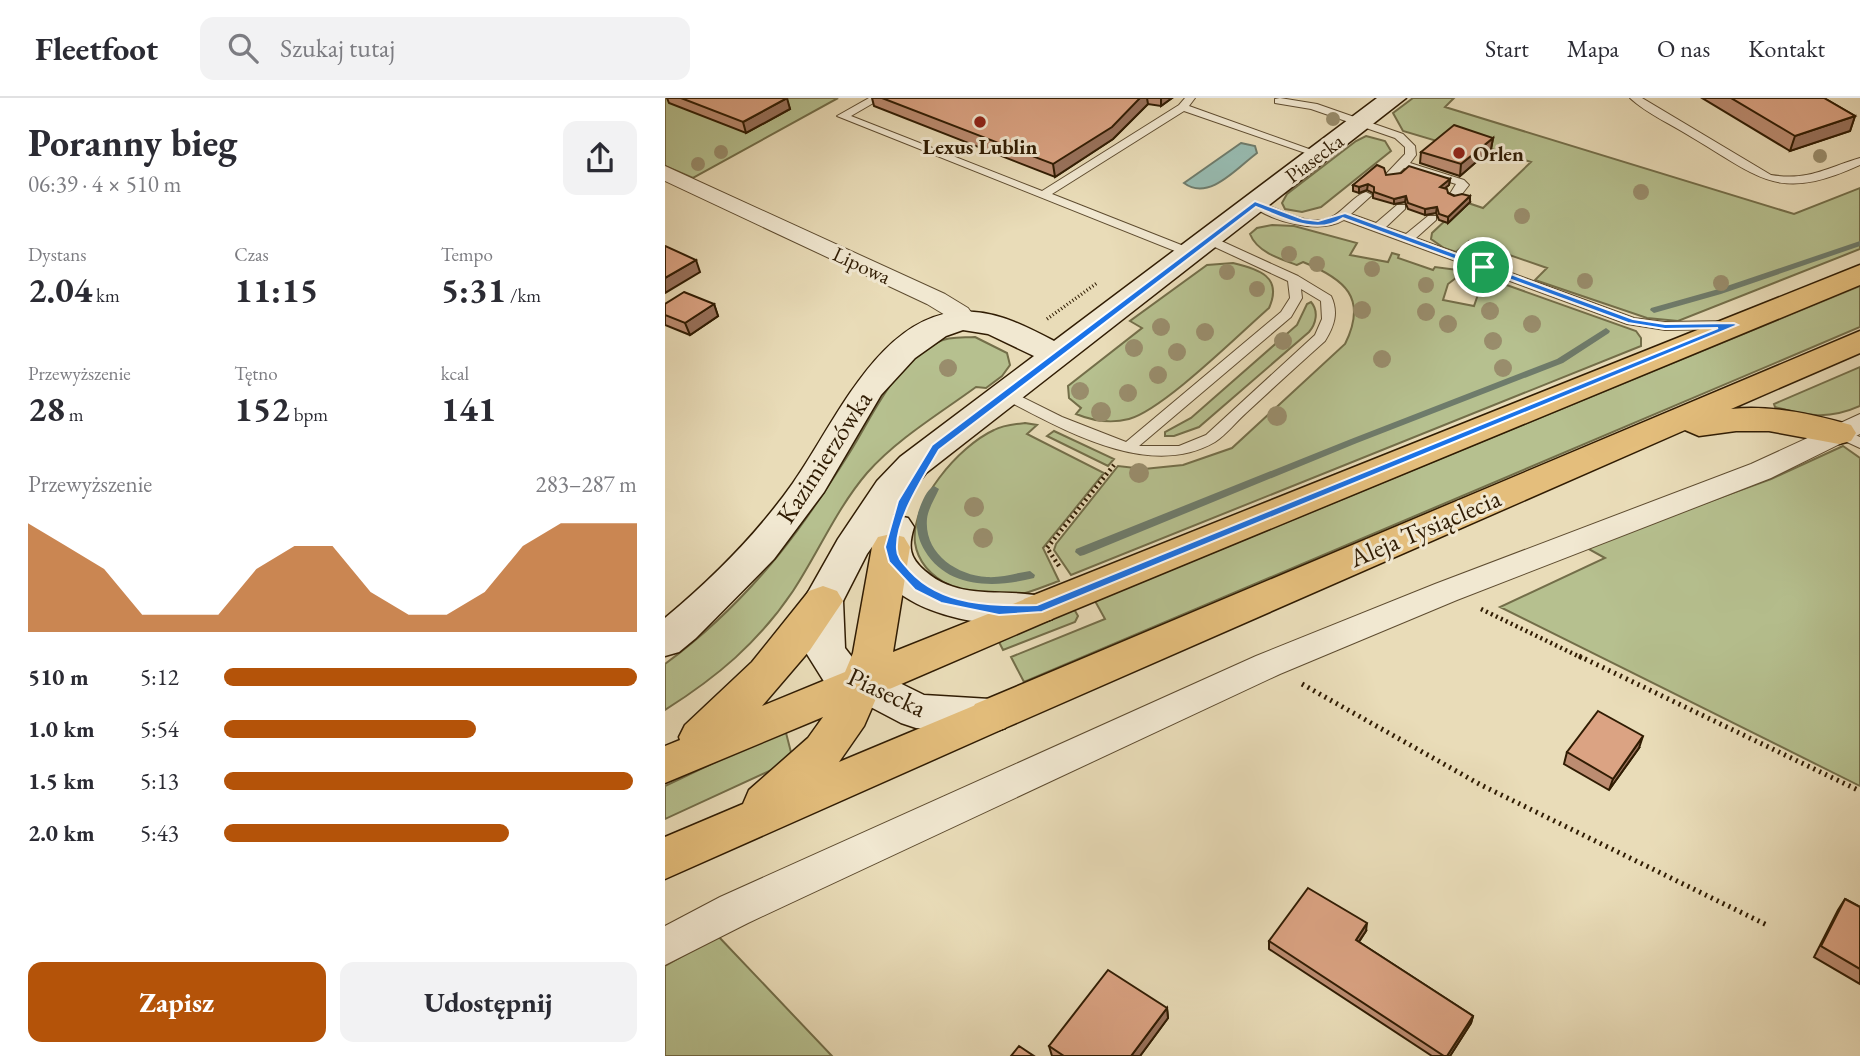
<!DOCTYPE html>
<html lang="pl">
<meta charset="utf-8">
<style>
body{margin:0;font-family:"EB Garamond",serif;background:#f2f2f3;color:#2b2b33;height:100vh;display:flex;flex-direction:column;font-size:26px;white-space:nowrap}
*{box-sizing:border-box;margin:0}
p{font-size:23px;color:#7c7c81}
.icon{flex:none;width:38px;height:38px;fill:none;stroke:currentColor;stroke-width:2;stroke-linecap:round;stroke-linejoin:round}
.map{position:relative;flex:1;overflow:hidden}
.panel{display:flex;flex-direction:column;background:#fff;width:665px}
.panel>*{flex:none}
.pin{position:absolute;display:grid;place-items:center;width:60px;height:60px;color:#fff;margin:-30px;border:4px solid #fff;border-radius:50%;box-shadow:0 2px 7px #0007}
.round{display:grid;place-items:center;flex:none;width:74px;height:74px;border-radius:14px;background:#f2f2f3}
.headline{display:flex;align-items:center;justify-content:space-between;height:119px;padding:0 28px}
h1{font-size:38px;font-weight:700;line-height:52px}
.figures{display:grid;grid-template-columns:repeat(3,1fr);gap:10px;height:119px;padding:7px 28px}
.figures div{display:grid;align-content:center}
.figures b{font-size:35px;font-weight:700}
.figures small{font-size:19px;font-weight:400}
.figures p{font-size:19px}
.chart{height:196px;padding:14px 28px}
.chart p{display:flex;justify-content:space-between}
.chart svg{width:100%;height:126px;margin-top:7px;fill:#b45309;opacity:.7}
.cta{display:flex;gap:14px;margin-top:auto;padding:14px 28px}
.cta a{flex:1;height:80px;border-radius:14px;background:#b45309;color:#fff;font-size:28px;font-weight:700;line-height:80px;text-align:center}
.cta a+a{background:#f2f2f3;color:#2b2b33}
ul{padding:0 28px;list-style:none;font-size:23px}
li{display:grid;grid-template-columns:112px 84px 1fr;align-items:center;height:52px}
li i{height:18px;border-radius:9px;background:#b45309}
header{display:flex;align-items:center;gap:42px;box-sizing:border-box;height:98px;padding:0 35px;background:#fff;border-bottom:2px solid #e1e1e2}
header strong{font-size:33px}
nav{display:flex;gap:38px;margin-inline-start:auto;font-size:24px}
.search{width:490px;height:63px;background:#f2f2f3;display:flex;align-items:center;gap:18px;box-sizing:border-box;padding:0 24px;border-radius:14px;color:#7c7c81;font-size:26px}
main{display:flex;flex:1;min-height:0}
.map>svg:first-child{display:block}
.green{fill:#b6c08f;stroke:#736e49;stroke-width:2}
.water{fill:#97bbb1;stroke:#6e7b6b;stroke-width:2}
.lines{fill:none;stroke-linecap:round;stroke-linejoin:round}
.stream{fill:#6e7b6b;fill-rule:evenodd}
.lane-casing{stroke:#5e4c30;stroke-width:2}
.street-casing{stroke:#5e4c30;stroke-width:2}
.secondary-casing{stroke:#301c03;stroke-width:3}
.primary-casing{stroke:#301c03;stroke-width:3}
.highway-casing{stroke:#301c03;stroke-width:3}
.path-far2{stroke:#301c03;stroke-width:3.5;stroke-dasharray:1 2.5;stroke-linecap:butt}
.path-far1{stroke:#301c03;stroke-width:4.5;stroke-dasharray:2 3.5;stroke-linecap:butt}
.path{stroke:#301c03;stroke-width:5;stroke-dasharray:2 4.5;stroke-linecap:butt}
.lane{fill:#f1e8d1;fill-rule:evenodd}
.street{fill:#f1e8d1;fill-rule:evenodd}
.secondary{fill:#f1e8d1;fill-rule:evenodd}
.primary{fill:#e4be7c;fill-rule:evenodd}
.highway{fill:#e4be7c;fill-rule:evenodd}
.tree{fill:#998d6c}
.wall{fill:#bc8c71;stroke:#301c03;stroke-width:2}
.shaded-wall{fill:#99725c;stroke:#301c03;stroke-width:2}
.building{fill:#dba383;stroke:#301c03;stroke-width:2}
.route{fill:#1a73e8;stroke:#fff;stroke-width:2;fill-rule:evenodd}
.poi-dot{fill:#8f2418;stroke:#f1e8d1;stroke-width:2.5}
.labels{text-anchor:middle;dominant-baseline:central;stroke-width:6;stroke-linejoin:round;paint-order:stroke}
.far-poi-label{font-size:21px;font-weight:bold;fill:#301c03;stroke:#f1e8d1}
.far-street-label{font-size:21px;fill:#301c03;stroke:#f1e8d1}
.street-label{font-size:26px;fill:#301c03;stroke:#f1e8d1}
</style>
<header>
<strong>Fleetfoot</strong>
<div class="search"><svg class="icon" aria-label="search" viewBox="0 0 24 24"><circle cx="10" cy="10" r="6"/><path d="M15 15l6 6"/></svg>Szukaj tutaj</div>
<nav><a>Start</a><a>Mapa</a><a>O nas</a><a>Kontakt</a></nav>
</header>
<main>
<section class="panel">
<div class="headline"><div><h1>Poranny bieg</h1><p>06:39 · 4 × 510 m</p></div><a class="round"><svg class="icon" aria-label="share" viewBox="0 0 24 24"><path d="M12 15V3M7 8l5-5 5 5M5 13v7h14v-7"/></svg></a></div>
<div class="figures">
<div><p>Dystans</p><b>2.04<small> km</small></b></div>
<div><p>Czas</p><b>11:15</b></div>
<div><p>Tempo</p><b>5:31<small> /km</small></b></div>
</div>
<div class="figures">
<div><p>Przewyższenie</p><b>28<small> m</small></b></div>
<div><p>Tętno</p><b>152<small> bpm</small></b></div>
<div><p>kcal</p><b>141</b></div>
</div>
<div class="chart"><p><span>Przewyższenie</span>283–287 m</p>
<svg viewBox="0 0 160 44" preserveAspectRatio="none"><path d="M0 44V6L10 14L20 22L30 38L40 38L50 38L60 22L70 14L80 14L90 30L100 38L110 38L120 30L130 14L140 6L150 6L160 6V44z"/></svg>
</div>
<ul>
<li><b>510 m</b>5:12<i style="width:100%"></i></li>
<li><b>1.0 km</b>5:54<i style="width:61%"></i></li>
<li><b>1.5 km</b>5:13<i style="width:99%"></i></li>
<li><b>2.0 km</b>5:43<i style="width:69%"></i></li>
</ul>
<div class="cta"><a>Zapisz</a><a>Udostępnij</a></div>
</section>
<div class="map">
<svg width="1195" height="958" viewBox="0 0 1195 958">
<rect width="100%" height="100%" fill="#e9dcb8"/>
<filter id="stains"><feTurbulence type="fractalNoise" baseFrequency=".00286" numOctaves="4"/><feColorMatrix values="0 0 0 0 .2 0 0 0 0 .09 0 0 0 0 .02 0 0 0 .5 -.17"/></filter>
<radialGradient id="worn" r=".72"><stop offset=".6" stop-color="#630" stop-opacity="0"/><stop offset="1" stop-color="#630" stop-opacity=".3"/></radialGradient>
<path class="green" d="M 0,0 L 173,0 L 28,80 L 0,68 Z
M 748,0 L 789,0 L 780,9 L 1129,116 L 1195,90 L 1195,151 L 1013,223 L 982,220 L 870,182 L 882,170 L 804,143 L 791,154 L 779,150 L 766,141 L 767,135 L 800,104 L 818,110 L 866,64 L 784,37 L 775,44 L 738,33 L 728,15 Z
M 701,38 L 720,43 L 726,53 L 656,109 L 637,114 L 620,111 L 617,105 L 622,96 L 691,43 Z
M 607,127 L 629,128 L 692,145 L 685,157 L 723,164 L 727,155 L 734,157 L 733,160 L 768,172 L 770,169 L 800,173 L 783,186 L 778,202 L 809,208 L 819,179 L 971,233 L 976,240 L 976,248 L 406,477 L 389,452 L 391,446 L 453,368 L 479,371 L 518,367 L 567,350 L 680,246 C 703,200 680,181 638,164 L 632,167 C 615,161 592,154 585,136 L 592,130 Z
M 568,165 C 594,171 618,179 604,210 C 573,237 499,311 464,321 C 445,326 428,323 411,316 L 416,310 L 404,300 L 403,288 L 477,230 L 465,223 L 542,167 Z
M 1195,188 L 1195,229 L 359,584 L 346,559 L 440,521 L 430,503 Z
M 646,204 C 654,213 651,226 644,234 L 534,329 L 509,338 L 500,338 L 500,334 L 526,320 L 632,227 L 642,206 Z
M 310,239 L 342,255 L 345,267 L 337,278 L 321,290 L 311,289 C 274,316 232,341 202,375 C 172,410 153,455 128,493 C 93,545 52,579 0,612 L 0,566 C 42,535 82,496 115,455 C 141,423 163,389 185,354 C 210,314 228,267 273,244 C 284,238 299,240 310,239 Z
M 1195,269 L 1195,308 C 1164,322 1142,318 1110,309 L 1109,306 Z
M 360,325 L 372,327 L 362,336 L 439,375 L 378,450 L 394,483 C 377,489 360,497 343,499 C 308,503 256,484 250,445 C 245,405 294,348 329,332 C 338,327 350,326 360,325 Z
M 389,333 L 449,361 L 443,368 L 382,338 Z
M 1178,348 L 1195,360 L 1195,688 L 835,509 L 940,460 L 920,449 L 1106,381 Z
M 409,511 L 413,518 L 410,524 L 338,552 L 333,542 Z
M 120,631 L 128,662 L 0,721 L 0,688 Z
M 53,838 L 167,958 L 0,958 L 0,868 Z"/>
<path class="water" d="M 576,45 L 590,48 L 592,55 C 573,69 544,104 519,85 Z"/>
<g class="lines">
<path class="stream" d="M 1195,143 L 1195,148 L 1056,196 L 989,215 L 985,212 L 986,210 L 1050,192 Z
M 941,230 L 945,233 L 944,235 L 898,265 L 692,345 L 419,457 L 415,458 L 410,454 L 411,451 L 686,341 L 892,261 Z
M 269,388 L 274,391 C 270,400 263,411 262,421 C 259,455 291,477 322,479 C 336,480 351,475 365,473 L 370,477 L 369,480 C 331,490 283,491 260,453 C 253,442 250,428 253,415 C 256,406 261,392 269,388 Z"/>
<defs>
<path id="lane" d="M 204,0 L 217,0 L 186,18 L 377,93 L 514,7 L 520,0 L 530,0 L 524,8 L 658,56 L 649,58 L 519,13 L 387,96 L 529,152 L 531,155 L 525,159 L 172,18 Z
M 615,0 L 652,6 L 738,36 L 750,48 L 751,57 L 745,65 L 799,82 L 804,87 L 793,101 L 789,102 L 783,99 L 791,86 L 739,70 L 729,80 L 721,80 L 721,76 L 740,56 L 740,49 L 730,40 L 646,11 L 610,5 L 610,1 Z
M 965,0 L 977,0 L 1106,77 C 1144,83 1161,70 1195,60 L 1195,67 C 1114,104 1097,81 1028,40 C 1008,27 982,16 965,0 Z
M 701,94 L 707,97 L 686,116 L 711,125 L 732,107 L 740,107 L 740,111 L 721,129 L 741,136 L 763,118 L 771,118 L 771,122 L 751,140 L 969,220 L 1000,224 L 1063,223 L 1069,227 L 1063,231 L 1000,232 L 962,226 L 679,122 C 654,137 605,123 584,106 L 590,103 C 614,109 645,133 670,117 C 681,110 689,98 701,94 Z
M 543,137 L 633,178 L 666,198 C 674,215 669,228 660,243 C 633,267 607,291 581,315 C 571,324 561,337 550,344 C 483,383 396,330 335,299 L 333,296 L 335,293 L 345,293 L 397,319 L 461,344 L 616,214 L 625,200 L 623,183 L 539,144 L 537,141 ZM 636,191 L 656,203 L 657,221 L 650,237 L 541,337 L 514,348 L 474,348 L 626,219 L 637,200 Z
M 1174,330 L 1195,339 L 1195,350 L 1169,338 L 1167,335 L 1169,332 Z"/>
<path id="street" d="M 0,68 L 280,196 L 303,210 L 312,222 L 308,227 L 299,230 L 290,227 L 285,220 L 262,206 L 0,83 Z
M 1195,316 L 1195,336 L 1106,380 L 792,502 L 615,576 L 83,825 L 0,867 L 0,828 L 55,799 L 591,558 L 770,486 L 1086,366 Z"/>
<path id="secondary" d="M 712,0 L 741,0 L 261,375 L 228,417 L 243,420 L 249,429 C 243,449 244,459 260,473 C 298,506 344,487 387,501 L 393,511 L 387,521 C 336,537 211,517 207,449 L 202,456 L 178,503 L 180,550 L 190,563 L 259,597 L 325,601 L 340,606 L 346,618 L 340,630 L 325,635 L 251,630 L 236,625 L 160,585 L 140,553 L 138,503 L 173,441 L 212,383 L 235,359 L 369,258 L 323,236 L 298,232 L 281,238 L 250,260 L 216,297 L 159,394 L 109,461 L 31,540 L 14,554 L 0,558 L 0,520 C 48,480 92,436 128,385 C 171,325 218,206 309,214 C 338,216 364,230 389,243 Z"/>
<path id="primary" d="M 1195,167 L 1195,187 L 387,521 L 373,526 L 359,521 L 353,511 L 359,501 Z
M 1195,233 L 1195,255 L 1066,311 C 1107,307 1147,316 1186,327 L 1191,335 L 1186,343 L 1174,346 L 1104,333 L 1071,333 L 1034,338 L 1020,332 L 340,630 L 325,635 L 310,630 L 304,618 L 310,606 Z"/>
<path id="highway" d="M 226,436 L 239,439 L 245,449 L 228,554 L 373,496 L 387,501 L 393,511 L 387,521 L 213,596 L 199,628 L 174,664 L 325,601 L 340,606 L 346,618 L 340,630 L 0,781 L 0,739 L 78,706 L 84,692 L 143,640 L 158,619 L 0,685 L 0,648 L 15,642 L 14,639 L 20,627 L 87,564 L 144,493 L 158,488 L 172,493 L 178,503 L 145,552 L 97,608 L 180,574 L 188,555 L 207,449 L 213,439 Z"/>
</defs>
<use href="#lane" class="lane-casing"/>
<use href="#street" class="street-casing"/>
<use href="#secondary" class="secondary-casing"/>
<use href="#primary" class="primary-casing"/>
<use href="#highway" class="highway-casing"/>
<path class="path-far2" d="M 382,221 L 432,185"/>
<path class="path-far1" d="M 394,468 L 382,450 L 449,367
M 816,511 L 917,560"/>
<path class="path" d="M 914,558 L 1195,693
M 637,586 L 816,687 L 1102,827"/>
<use href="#lane" class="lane"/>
<use href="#street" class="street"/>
<use href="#secondary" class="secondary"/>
<use href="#primary" class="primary"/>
<use href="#highway" class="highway"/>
</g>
<g class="tree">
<circle cx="668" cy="21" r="7"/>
<circle cx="56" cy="54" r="7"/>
<circle cx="1155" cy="58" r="7"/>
<circle cx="33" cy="66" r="7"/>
<circle cx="976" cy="94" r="8"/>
<circle cx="857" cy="118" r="8"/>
<circle cx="624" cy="156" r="8"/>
<circle cx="652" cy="166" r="8"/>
<circle cx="707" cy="171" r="8"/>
<circle cx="562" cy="174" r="8"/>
<circle cx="920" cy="183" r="8"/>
<circle cx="1056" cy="185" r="8"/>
<circle cx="761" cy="187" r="8"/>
<circle cx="592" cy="191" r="8"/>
<circle cx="697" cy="212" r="9"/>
<circle cx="825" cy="213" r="9"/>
<circle cx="761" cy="214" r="9"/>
<circle cx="783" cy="226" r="9"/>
<circle cx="867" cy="226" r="9"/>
<circle cx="496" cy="229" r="9"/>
<circle cx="540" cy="234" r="9"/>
<circle cx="618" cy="243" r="9"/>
<circle cx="828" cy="243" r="9"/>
<circle cx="469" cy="250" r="9"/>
<circle cx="512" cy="254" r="9"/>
<circle cx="717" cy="261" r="9"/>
<circle cx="283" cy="270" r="9"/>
<circle cx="838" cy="270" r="9"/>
<circle cx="493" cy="277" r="9"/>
<circle cx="415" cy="293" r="9"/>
<circle cx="463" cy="295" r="9"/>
<circle cx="436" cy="314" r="10"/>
<circle cx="612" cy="318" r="10"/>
<circle cx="474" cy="375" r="10"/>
<circle cx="309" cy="409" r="10"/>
<circle cx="318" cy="440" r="10"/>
</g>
<path class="wall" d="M 2,0 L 121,0 L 125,11 L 81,35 L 4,5 Z
M 207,0 L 507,0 L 496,8 L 483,6 L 448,41 L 390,79 L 209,8 Z
M 1037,0 L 1159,0 L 1190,18 L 1185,33 L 1125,53 Z
M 828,40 L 826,51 L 795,78 L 755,65 L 756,54 Z
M 721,77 L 785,81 L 784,87 L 780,90 L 783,95 L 805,104 L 783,125 L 774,122 L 771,115 L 760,117 L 743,111 L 740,104 L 729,106 L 708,100 L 708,95 L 702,92 L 694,95 L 688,93 L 688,87 Z
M 0,206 L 49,206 L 53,218 L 25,237 L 0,227 Z
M 974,650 L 944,692 L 899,666 L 902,654 Z
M 1180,801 L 1195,809 L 1195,886 L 1149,859 L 1173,812 Z
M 701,833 L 694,844 L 808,918 L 806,925 L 785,958 L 767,958 L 604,851 L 604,843 Z
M 502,910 L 503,920 L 475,958 L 387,958 L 384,948 Z"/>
<path class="shaded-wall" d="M 122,0 L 125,11 L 81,35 L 78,24 Z
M 475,0 L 482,0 L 483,6 L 448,41 L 390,79 L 388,66 Z
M 496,0 L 507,0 L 496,8 Z
M 1190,18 L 1185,33 L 1125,53 L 1130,38 Z
M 828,40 L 826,51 L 795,78 L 796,66 Z
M 785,81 L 784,87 L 775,94 L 775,89 Z
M 703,86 L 702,92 L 694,95 L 694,89 Z
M 741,98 L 740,104 L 729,106 L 729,101 Z
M 805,98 L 805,104 L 783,125 L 783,119 Z
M 772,109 L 771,115 L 760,117 L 760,111 Z
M 31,162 L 35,174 L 0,195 L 0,180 Z
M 49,206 L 53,218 L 25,237 L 20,225 Z
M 978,638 L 974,650 L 944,692 L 948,681 Z
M 702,825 L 701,833 L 690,849 L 691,842 Z
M 502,910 L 503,920 L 475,958 L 466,958 Z
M 808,918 L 806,925 L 785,958 L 782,958 Z"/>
<path class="building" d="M 16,0 L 122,0 L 78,24 Z
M 217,0 L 475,0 L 447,29 L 388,66 Z
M 1066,0 L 1159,0 L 1190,18 L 1130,38 Z
M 789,27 L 828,40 L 796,66 L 756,54 Z
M 712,67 L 719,70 L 721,77 L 736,75 L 744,68 L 785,81 L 775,89 L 782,91 L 783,95 L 789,98 L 797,96 L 805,98 L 783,119 L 774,116 L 772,109 L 760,111 L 743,105 L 741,98 L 729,101 L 709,94 L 709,89 L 703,86 L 694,89 L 688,87 Z
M 0,148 L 31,162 L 0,180 Z
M 19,194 L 49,206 L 20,225 L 0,217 L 0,206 Z
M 933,613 L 978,638 L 948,681 L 902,654 Z
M 643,790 L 702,825 L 691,842 L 808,918 L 782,958 L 779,958 L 604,843 Z
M 1180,801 L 1195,809 L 1195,871 L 1156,848 Z
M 443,872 L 502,910 L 466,958 L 399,958 L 384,948 Z
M 354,948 L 369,958 L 346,958 Z"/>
<path class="route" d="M 590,103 L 638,121 L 653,123 L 680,115 L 968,221 L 1000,226 L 1069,225 L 1073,227 L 377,514 L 334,517 L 276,505 L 250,492 L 224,464 L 220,449 L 233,403 L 267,347 ZM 591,109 C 617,119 652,139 678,120 L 963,225 L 1000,231 L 1053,230 L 372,507 C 328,508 277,508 245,473 C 239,466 232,460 232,451 C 230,422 260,376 274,352 Z"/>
<g class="poi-dot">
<circle cx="315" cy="24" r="7"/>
<circle cx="794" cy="55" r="7"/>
</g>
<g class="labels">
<g class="far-poi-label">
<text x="315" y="48">Lexus Lublin</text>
<text x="808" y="55" text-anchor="start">Orlen</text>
</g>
<g class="far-street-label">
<text transform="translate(649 60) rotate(-37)">Piasecka</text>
<text transform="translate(197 167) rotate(25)">Lipowa</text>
</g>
<g class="street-label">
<text transform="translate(159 359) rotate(-57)">Kazimierzówka</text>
<text transform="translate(760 430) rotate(-23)">Aleja Tysiąclecia</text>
<text transform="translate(222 594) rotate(25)">Piasecka</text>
</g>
</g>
<rect width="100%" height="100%" filter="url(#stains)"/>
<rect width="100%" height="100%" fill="url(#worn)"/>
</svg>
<div class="pin" style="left:818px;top:169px;background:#1e9e55"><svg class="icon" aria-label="arrive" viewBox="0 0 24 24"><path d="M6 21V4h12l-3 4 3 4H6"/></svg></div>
</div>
</main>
